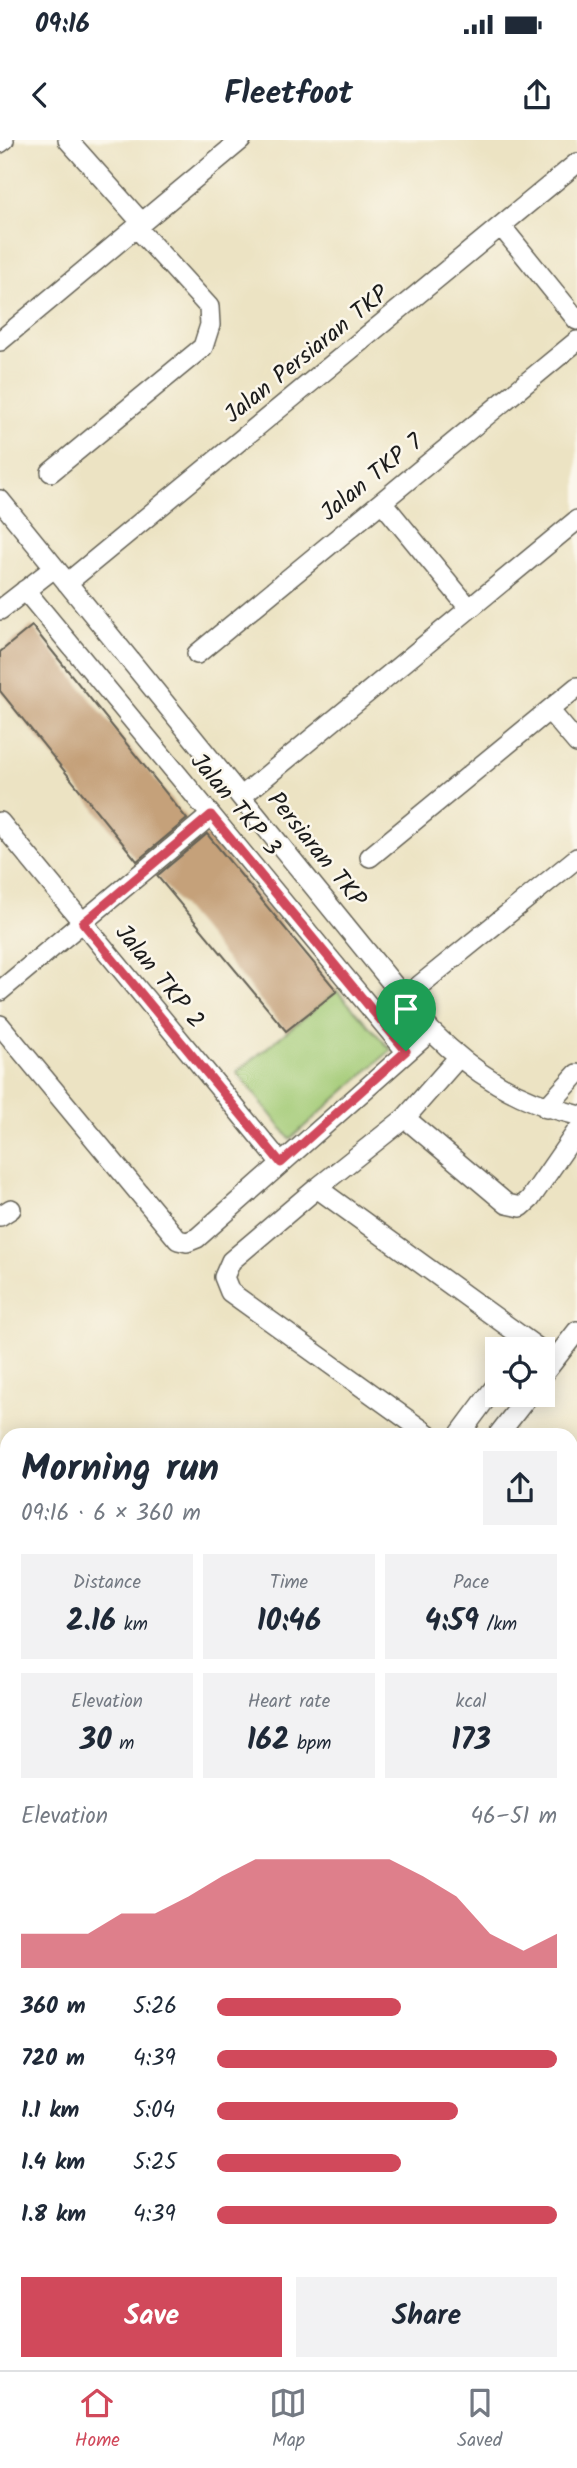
<!DOCTYPE html>
<meta charset="utf-8">
<style>
body{margin:0;font-family:Kalam,sans-serif;background:#f2f2f3;color:#1f2937;height:100vh;display:flex;flex-direction:column;font-size:26px;white-space:nowrap}
*{box-sizing:border-box;margin:0}
p{font-size:23px;color:#747a83}
.icon{flex:none;width:38px;height:38px;fill:none;stroke:currentColor;stroke-width:2;stroke-linecap:round;stroke-linejoin:round}
.map{position:relative;flex:1;overflow:hidden}
.drawer{position:absolute;left:0px;top:1288px;width:578px;height:943px;display:flex;flex-direction:column;background:#fff;border-radius:21px 21px 0 0;box-shadow:0 4px 18px #0003}
.drawer>*{flex:none}
.fabs{position:absolute;left:485px;top:1197px;display:grid;gap:14px}
.fabs a{display:grid;place-items:center;width:70px;height:70px;border-radius:0px;background:#fff;box-shadow:0 4px 18px #0003;font-size:35px}
.pin{position:absolute;display:grid;place-items:center;width:60px;height:60px;color:#fff;margin:-72px -30px;border-radius:50% 50% 50% 0;rotate:-45deg;box-shadow:0 0 7px #0007}
.pin .icon{rotate:45deg}
.round{display:grid;place-items:center;flex:none;width:74px;height:74px;border-radius:0px;background:#f2f2f3}
.headline{display:flex;align-items:center;justify-content:space-between;height:119px;padding:0 21px}
h1{font-size:38px;font-weight:600;line-height:52px}
.stats{display:grid;grid-template-columns:repeat(3,1fr);gap:10px;height:119px;padding:7px 21px}
.stats div{display:grid;align-content:center;border-radius:0px;background:#f2f2f3;text-align:center}
.stats b{font-size:30px;font-weight:600}
.stats small{font-size:19px;font-weight:400}
.stats p{font-size:19px}
.chart{height:196px;padding:14px 21px}
.chart p{display:flex;justify-content:space-between}
.chart svg{width:100%;height:126px;margin-top:7px;fill:#d1495b;opacity:.7}
.button{display:flex;gap:14px;margin-top:auto;padding:14px 21px}
.button a{flex:1;height:80px;border-radius:0px;background:#d1495b;color:#fff;font-size:28px;font-weight:600;line-height:80px;text-align:center}
.button a+a{background:#f2f2f3;color:#1f2937}
ul{padding:0 21px;list-style:none;font-size:23px}
li{display:grid;grid-template-columns:112px 84px 1fr;align-items:center;height:52px}
li i{height:18px;border-radius:9px;background:#d1495b}
.status{display:flex;justify-content:space-between;align-items:center;height:49px;padding:0 35px;background:#fff;direction:ltr}
.status svg{height:19px;fill:currentColor}
header{display:flex;justify-content:space-between;align-items:center;height:91px;padding:0 21px;background:#fff;font-size:32px;font-weight:600}
.tab-bar{display:flex;justify-content:space-around;align-items:center;height:98px;border-top:2px solid #e0e1e3;background:#fff;font-size:19px;color:#747a83}
.tab-bar a{display:grid;justify-items:center;gap:4px}
.tab-bar .current{color:#d1495b}
.map>svg:first-child{display:block}
.green{fill:#a2ca75;stroke:#5f7348;stroke-width:2}
.building{fill:#c5a17a}
.lines{fill:none;stroke-linecap:round;stroke-linejoin:round}
.minor-casing{stroke:#656256;stroke-width:22}
.minor{stroke:#fff;stroke-width:19}
.route-casing{stroke:#fff;stroke-width:14}
.route{stroke:#d1495b;stroke-width:9}
.labels{text-anchor:middle;dominant-baseline:central;stroke-width:5;stroke-linejoin:round;paint-order:stroke}
.street-label{font-size:24px;fill:#1c1c1c;stroke:#fbf7ec}
</style>
<div class="status"><b>09:16</b><svg viewBox="0 0 49 12"><path d="M0 12V9h3v3zM5 12V6h3v6zM10 12V3h3v9zM15 12V0h3v12zM26 1h20v11H26zM47 4h2v5h-2z"/></svg></div>
<header><svg class="icon" aria-label="back" viewBox="0 0 24 24"><path d="M15 5l-7 7 7 7"/></svg>Fleetfoot<svg class="icon" aria-label="share" viewBox="0 0 24 24"><path d="M12 15V3M7 8l5-5 5 5M5 13v7h14v-7"/></svg></header>
<div class="map">
<svg width="577" height="2230" viewBox="0 0 577 2230">
<rect width="100%" height="100%" fill="#fbf7ec"/>
<filter id="ink" filterUnits="userSpaceOnUse"><feTurbulence type="fractalNoise" baseFrequency=".0143" numOctaves="2"/><feDisplacementMap in="SourceGraphic" scale="14" xChannelSelector="R" yChannelSelector="G"/><feConvolveMatrix kernelMatrix="1 2 1 2 8 2 1 2 1" color-interpolation-filters="sRGB"/></filter>
<filter id="wash" filterUnits="userSpaceOnUse"><feTurbulence type="fractalNoise" baseFrequency=".00686" numOctaves="4" result="noise"/><feDisplacementMap in="SourceGraphic" scale="28" xChannelSelector="R" yChannelSelector="G"/><feGaussianBlur stdDeviation="1.57" result="paint"/><feColorMatrix in="noise" values="0 0 0 0 0 0 0 0 0 0 0 0 0 0 0 0 0 1.4 0 .05"/><feComposite in="paint" operator="in"/></filter>
<g filter="url(#wash)">
<rect width="100%" height="100%" fill="#ece3c3"/>
<path class="green" d="M 337,851 L 391,910 L 290,999 L 237,932 Z
M 571,1531 L 577,1535 L 577,1674 L 571,1685 Z
M 0,1573 L 7,1574 L 7,1911 L 0,1920 Z"/>
<g id="blocks">
<path class="building" d="M 32,486 L 187,679 L 137,721 L 0,551 L 0,512 Z
M 207,694 L 337,851 L 286,891 L 157,736 Z"/>
</g>
</g>
<g filter="url(#ink)">
<use href="#blocks" fill-opacity="0" stroke="#656256" stroke-width="2"/>
<g class="lines">
<defs>
<path id="minor" d="M 68,0 L 142,83
M 0,3 L 4,0
M 501,86 L 577,180
M 0,201 L 241,0
M 51,332 L 203,207 L 210,185 L 209,167 L 137,88
M 0,360 L 431,891 C 474,934 517,961 577,975
M 382,362 L 469,468
M 67,443 L 577,23
M 25,450 L 406,911
M 0,470 L 54,428
M 197,514 L 577,201
M 549,570 L 577,603
M 242,656 L 577,380
M 0,682 L 281,1023
M 370,717 L 577,547
M 0,851 L 211,675
M 404,858 L 577,718
M 0,885 L 178,1100 L 187,1102 L 197,1098 L 431,891
M 546,968 L 577,934
M 405,978 L 507,1064 L 521,1067 L 530,1059 L 577,991
M 317,1048 L 539,1209
M 0,1076 L 11,1069
M 542,1236 L 577,1191
M 429,1295 L 230,1152 L 224,1137 L 231,1121 L 317,1048 L 405,978 L 458,918
M 459,1295 L 497,1244
M 498,1295 L 529,1255
M 570,1340 L 577,1344
M 0,1407 L 7,1408
M 570,1521 L 577,1524
M 0,1553 L 7,1553
M 570,1700 L 577,1703
M 570,1869 L 577,1873
M 570,1939 L 577,1943
M 0,1958 L 7,1948
M 0,2043 L 7,2033
M 570,2097 L 577,2101
M 0,2196 L 7,2200
M 51,2224 L 61,2230
M 526,2224 L 537,2230
M 567,2230 L 577,2215"/>
</defs>
<use href="#minor" class="minor-casing"/>
<use href="#minor" class="minor"/>
</g>
</g>
<g class="lines" filter="url(#ink)">
<defs>
<path id="route" d="M 211,675 L 406,911 L 281,1023 L 83,783 Z"/>
</defs>
<use href="#route" class="route-casing"/>
<use href="#route" class="route"/>
</g>
<g class="labels">
<g class="street-label">
<text transform="translate(307 215) rotate(-39)">Jalan Persiaran TKP</text>
<text transform="translate(372 338) rotate(-39)">Jalan TKP 7</text>
<text transform="translate(235 665) rotate(50)">Jalan TKP 3</text>
<text transform="translate(316 710) rotate(51)">Persiaran TKP</text>
<text transform="translate(159 837) rotate(51)">Jalan TKP 2</text>
</g>
</g>
</svg>
<div class="fabs">
<a><svg class="icon" aria-label="locate" viewBox="0 0 24 24"><circle cx="12" cy="12" r="6"/><path d="M12 2v4M12 18v4M2 12h4M18 12h4"/></svg></a>
</div>
<div class="pin" style="left:406px;top:911px;background:#1e9e55"><svg class="icon" aria-label="arrive" viewBox="0 0 24 24"><path d="M6 21V4h12l-3 4 3 4H6"/></svg></div>
<section class="drawer">
<div class="headline"><div><h1>Morning run</h1><p>09:16 · 6 × 360 m</p></div><a class="round"><svg class="icon" aria-label="share" viewBox="0 0 24 24"><path d="M12 15V3M7 8l5-5 5 5M5 13v7h14v-7"/></svg></a></div>
<div class="stats">
<div><p>Distance</p><b>2.16<small> km</small></b></div>
<div><p>Time</p><b>10:46</b></div>
<div><p>Pace</p><b>4:59<small> /km</small></b></div>
</div>
<div class="stats">
<div><p>Elevation</p><b>30<small> m</small></b></div>
<div><p>Heart rate</p><b>162<small> bpm</small></b></div>
<div><p>kcal</p><b>173</b></div>
</div>
<div class="chart"><p><span>Elevation</span>46–51 m</p>
<svg viewBox="0 0 160 44" preserveAspectRatio="none"><path d="M0 44V32L10 32L20 32L30 25L40 25L50 19L60 12L70 6L80 6L90 6L100 6L110 6L120 12L130 19L140 32L150 38L160 32V44z"/></svg>
</div>
<ul>
<li><b>360 m</b>5:26<i style="width:54%"></i></li>
<li><b>720 m</b>4:39<i style="width:100%"></i></li>
<li><b>1.1 km</b>5:04<i style="width:71%"></i></li>
<li><b>1.4 km</b>5:25<i style="width:54%"></i></li>
<li><b>1.8 km</b>4:39<i style="width:100%"></i></li>
</ul>
<div class="button"><a>Save</a><a>Share</a></div>
</section>
</div>
<nav class="tab-bar">
<a class="current"><svg class="icon" aria-label="home" viewBox="0 0 24 24"><path d="M3 11l9-7 9 7M6 9v11h12V9"/></svg>Home</a>
<a><svg class="icon" aria-label="map" viewBox="0 0 24 24"><path d="M3 6l6-2 6 2 6-2v14l-6 2-6-2-6 2zM9 4v14M15 6v14"/></svg>Map</a>
<a><svg class="icon" aria-label="saved" viewBox="0 0 24 24"><path d="M7 4h10v16l-5-4-5 4z"/></svg>Saved</a>
</nav>
